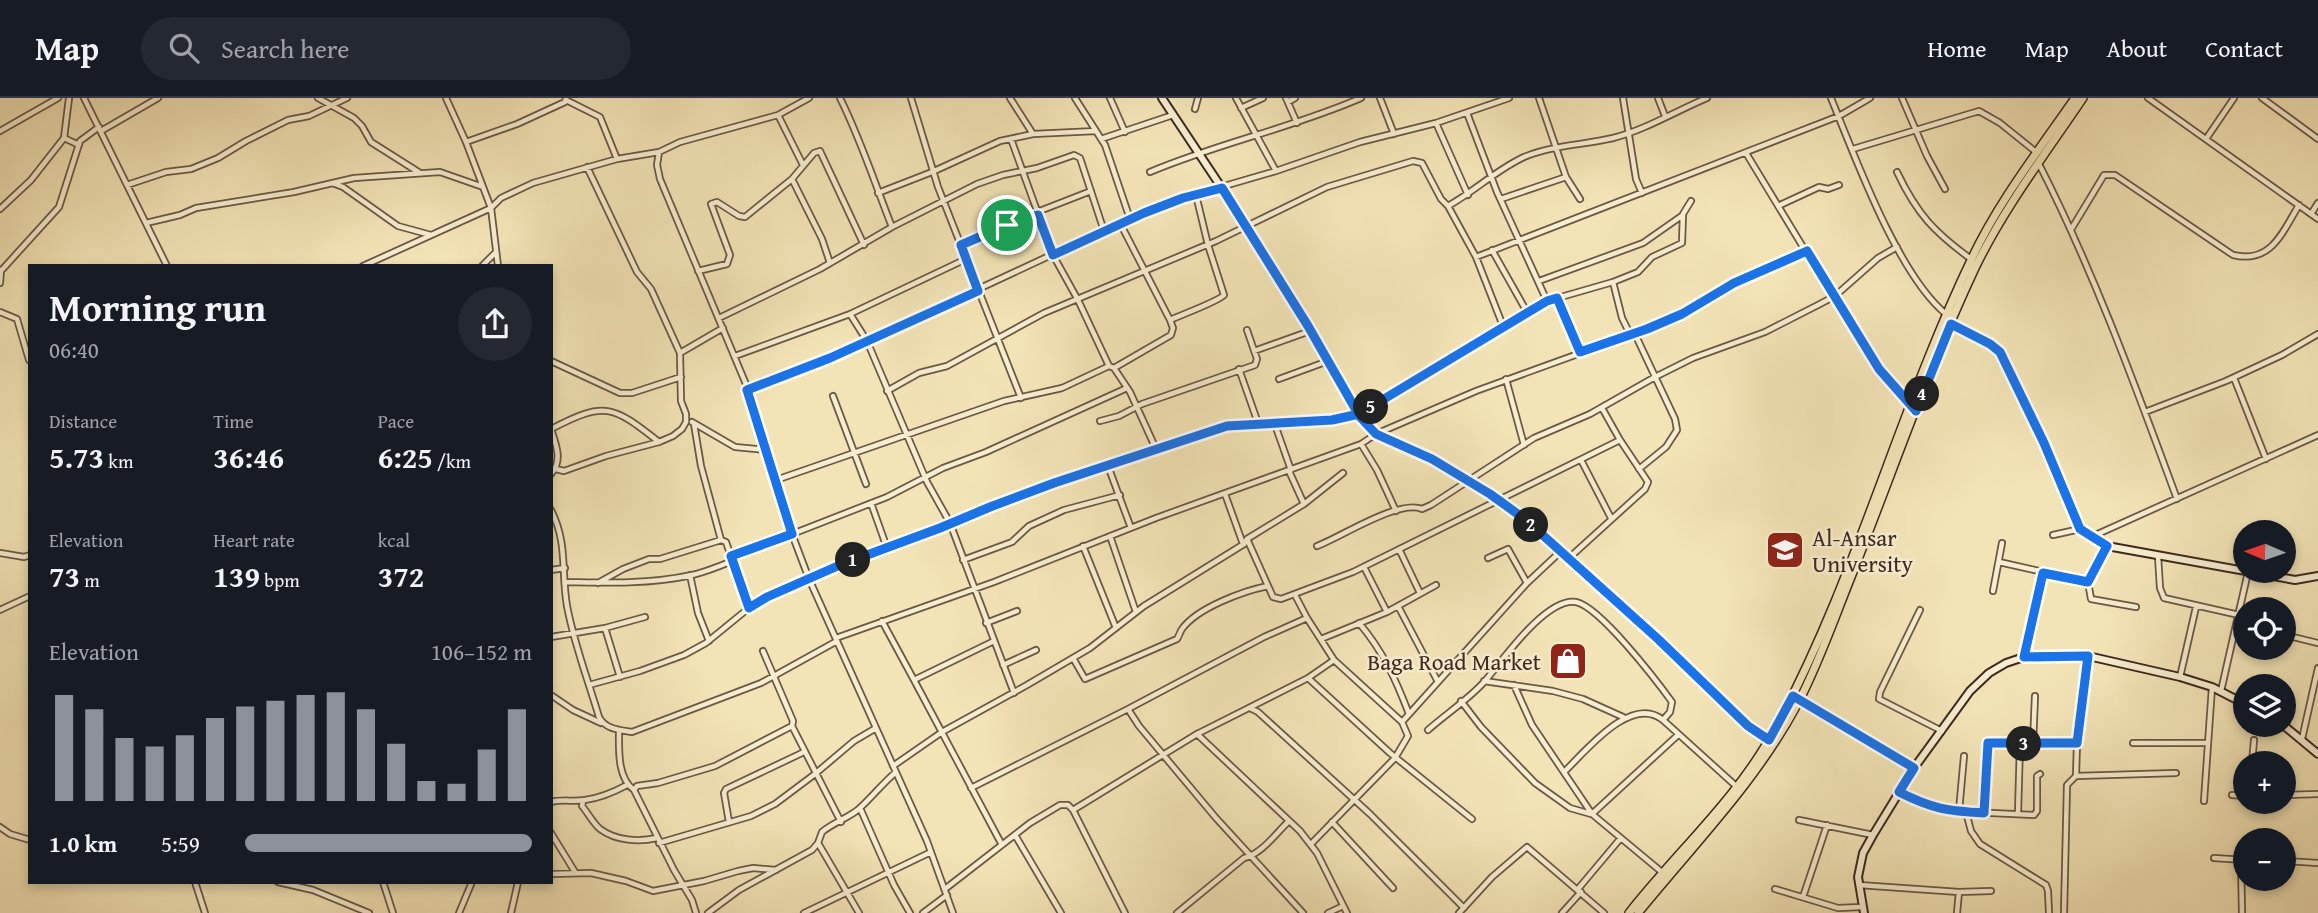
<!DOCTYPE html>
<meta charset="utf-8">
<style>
body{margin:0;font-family:"Gentium Book Plus",serif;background:#242831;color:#f1f3f6;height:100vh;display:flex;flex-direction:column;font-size:26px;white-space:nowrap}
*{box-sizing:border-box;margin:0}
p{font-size:23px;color:#9ea1a6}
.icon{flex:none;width:38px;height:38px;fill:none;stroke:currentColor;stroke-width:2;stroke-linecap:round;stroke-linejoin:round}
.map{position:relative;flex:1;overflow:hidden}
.side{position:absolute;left:28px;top:166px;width:525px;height:620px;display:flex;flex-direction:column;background:#171b24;border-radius:0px;box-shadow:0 4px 10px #0003}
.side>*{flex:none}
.needle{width:46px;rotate:272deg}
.controls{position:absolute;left:2233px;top:422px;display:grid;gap:14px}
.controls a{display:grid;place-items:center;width:63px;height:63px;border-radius:50%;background:#171b24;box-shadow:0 4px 10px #0003;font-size:35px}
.pin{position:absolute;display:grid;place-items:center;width:60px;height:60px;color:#fff;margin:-30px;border:4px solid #fff;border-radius:50%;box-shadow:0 2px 7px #0007}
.km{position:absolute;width:35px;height:35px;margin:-18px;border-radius:50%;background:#222;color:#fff;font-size:19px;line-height:35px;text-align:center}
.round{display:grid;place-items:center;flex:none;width:74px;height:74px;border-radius:37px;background:#242831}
.overview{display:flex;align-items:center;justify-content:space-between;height:119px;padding:0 21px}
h1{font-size:38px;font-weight:700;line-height:52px}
.stats{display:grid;grid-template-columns:repeat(3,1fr);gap:10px;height:119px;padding:7px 21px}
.stats div{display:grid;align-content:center}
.stats b{font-size:30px;font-weight:700}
.stats small{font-size:19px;font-weight:400}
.stats p{font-size:19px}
.chart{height:196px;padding:14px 21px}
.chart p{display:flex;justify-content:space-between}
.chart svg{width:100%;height:126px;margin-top:7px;stroke:#8c9099;stroke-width:6}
ul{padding:0 21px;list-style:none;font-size:23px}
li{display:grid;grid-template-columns:112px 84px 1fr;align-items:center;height:52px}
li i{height:18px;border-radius:9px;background:#8c9099}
header{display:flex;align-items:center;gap:42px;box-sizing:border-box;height:98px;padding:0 35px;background:#171b24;border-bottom:2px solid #363941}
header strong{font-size:33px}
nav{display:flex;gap:38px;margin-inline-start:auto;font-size:24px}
.search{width:490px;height:63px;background:#242831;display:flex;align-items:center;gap:18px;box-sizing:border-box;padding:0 24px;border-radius:38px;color:#9ea1a6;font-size:26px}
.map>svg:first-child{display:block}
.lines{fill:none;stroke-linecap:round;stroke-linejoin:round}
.street-casing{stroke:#6b5745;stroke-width:8}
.secondary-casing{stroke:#3e281f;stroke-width:10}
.primary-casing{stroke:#3e281f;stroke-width:10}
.street{stroke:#f7edd0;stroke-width:4.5}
.secondary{stroke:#f7edd0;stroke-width:6}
.primary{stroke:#f3e4b7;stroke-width:7}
.route-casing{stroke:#fff;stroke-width:14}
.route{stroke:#1a73e8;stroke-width:9}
.labels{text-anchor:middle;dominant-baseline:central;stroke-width:5;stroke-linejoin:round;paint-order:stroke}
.poi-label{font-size:23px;fill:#3e281f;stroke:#f7edd0;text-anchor:start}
</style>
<header>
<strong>Map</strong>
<div class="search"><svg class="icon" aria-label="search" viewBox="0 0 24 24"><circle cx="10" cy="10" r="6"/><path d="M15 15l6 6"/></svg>Search here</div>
<nav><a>Home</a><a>Map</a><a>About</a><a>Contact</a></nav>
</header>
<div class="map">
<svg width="2318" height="815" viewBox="0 0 2318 815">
<rect width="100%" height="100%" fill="#f3e4b7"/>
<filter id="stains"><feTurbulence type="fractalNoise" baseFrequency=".00286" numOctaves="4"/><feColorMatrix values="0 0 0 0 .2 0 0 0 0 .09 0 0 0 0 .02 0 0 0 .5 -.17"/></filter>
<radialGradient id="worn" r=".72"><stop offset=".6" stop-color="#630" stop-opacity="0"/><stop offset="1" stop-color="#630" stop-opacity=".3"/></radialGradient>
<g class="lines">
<defs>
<path id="street" d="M 84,0 L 167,168
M 318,0 L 354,20 L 362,28 L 371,44 L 420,75
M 446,0 L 466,44 L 491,110 L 498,168
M 840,0 C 861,42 875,86 892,129
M 911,0 L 938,89 L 1021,300
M 1010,0 L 1033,36
M 1075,0 L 1105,47 L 1130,121
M 1110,0 L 1125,34
M 1236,0 L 1276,73
M 1286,0 L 1297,25
M 1380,0 L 1394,36
M 1539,0 L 1566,79 L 1580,101
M 1623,0 L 1636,81 L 1642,95
M 1658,0 L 1665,18
M 1831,0 C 1855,59 1898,177 1946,216
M 1902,0 L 1927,58 L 1945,91
M 2148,0 L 2318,121
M 2262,0 L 2318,41
M 566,2 L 600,19 L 617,61
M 1288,4 L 1295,0
M 1241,10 L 1263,0
M 1195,11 L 1198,0
M 1467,15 L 1497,94 L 1547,203
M 778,17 L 803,67
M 1436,25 L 1468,97
M 0,33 L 58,0
M 101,33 L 158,0
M 64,40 L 69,0
M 1011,41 L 1053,157 L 1078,202 L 1109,268
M 1101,41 L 1173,17
M 2206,41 L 2234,0
M 466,44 L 517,26 L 565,4 L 566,0
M 1853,51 L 1979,13 L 2000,25 L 2036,54
M 659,54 L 657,67 L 660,81 L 748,291 L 792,436 L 809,481 L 927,743 L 953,815
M 1746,55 L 1857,238 L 1879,271 L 1912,308
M 2039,66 C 2094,174 2135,287 2177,401
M 1150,74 C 1219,45 1292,30 1361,0
M 1897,74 C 1917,116 1934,134 1971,161
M 792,81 L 822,141 L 830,165
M 335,86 L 343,89 L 398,128 L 431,137
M 127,87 L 166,74 L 191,71 L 218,60 L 246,43 L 288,22 L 309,18 L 347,0
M 878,95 L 932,74 L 1000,43 L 1033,36 L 1096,33
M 1501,101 L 1566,79
M 1448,108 C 1475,93 1496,72 1524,59 C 1553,47 1584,47 1613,40 C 1645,32 1676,13 1707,0
M 1778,108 L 1819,89 L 1828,91 L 1839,87
M 0,111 L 31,82 L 64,40 L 79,47
M 1037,114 L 1091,93
M 2311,116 L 2318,105
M 146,125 L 180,117 L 196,110 L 294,94 L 354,80 L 440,74 L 483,89
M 2072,130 L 2104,77 L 2115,77 L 2233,157 C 2271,166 2282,135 2299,107
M 961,147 L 1007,127 L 1038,117
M 1492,152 L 1527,214
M 1476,159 L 1839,18 L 1870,0
M 363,168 L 491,110 L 501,100 L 533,85 L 617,61 L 659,54 L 680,44 L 778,17 L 809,0
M 482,168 L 496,154
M 698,173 L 727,166 L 730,157 L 711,106 L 717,104 L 739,118 L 745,119 L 792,81 L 814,55 L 820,53 L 864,147
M 0,174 L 59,109 L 80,43 L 99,29
M 1539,183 L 1643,145 L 1683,117
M 1613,184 L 1622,220 L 1631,238
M 0,185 L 1,172
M 1557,200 L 1580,254
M 0,214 L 17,221 L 29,262
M 850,216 L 867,243 L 927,384 L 950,425 L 1014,595
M 719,220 L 820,171 L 892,129 L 977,86 L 1003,77 L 1037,70 L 1074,57 L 1080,60 L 1104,133
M 1170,222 C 1181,217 1219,203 1224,197 L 1208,147 L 1196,97
M 1635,236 L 1675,321 L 1677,332 L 1666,349 L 1639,371
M 1254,253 L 1310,233
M 680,255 L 723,230
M 735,258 L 850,216 L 966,161
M 551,263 L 620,295 L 632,295 L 681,279
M 1114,270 L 1130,294 L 1156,351
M 1239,271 L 1258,325
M 2234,280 L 2266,361
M 1279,281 L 1328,263
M 1506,281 L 1524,347
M 748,291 L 830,260 L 1120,125 L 1183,100 L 1276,73 L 1360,44 L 1436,25 L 1509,0
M 887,293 L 919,275 L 947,268 L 1044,215 L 1216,143 L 1327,89 L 1413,63 L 1422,65 L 1441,101 L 1448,108 L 1476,159 L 1503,228
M 833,298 L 866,386
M 2145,314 L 2226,283 L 2282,257 L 2318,236
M 1360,319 L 1369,310 L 1527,214 L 1547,203 L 1613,184 L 1638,174 L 1652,159 L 1682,145 L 1683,116 L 1691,103
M 1100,323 L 1119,318 L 1142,306 L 1255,267 L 1257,261 L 1247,232
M 692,324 L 735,349 L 767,352
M 1274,324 L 1291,372
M 694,326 L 701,368 L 721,442
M 551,331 C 605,303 612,307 659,344
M 551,331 C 556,346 563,363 551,376
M 1361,346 L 1377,372 L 1396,413
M 1581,362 L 1611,420
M 1108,368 L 1131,430
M 556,371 L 564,373 L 606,358 L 659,344 L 673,338 L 682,331 L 686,324 L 686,316 L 681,303 L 680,255 L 651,191 L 637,174 L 587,69
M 1289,373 L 1304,406
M 776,382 L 1004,303 L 1062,290 L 1109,268 L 1114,270 L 1171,237 L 1173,230 L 1170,222 L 1120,125
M 1225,396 L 1243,446
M 871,405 L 887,450
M 551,412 C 568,445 561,474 567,508 C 574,546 588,582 599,619 C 605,631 619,632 632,634 L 761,585 L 837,543
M 2053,437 L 2080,431
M 1110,438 L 1136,514
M 2091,439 L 2318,337
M 1247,441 L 1273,499 L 1281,501 L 1353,474 L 1620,342
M 1083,448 L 1116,530
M 1317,448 C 1341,439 1399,401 1422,411 L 1431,407 L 1534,340 L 1590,316 L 1655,279 L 1693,260 L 1765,234 L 1818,207 L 1835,198 L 1878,160 L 1897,149
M 1399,451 L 1420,495
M 0,455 L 24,459 L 30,457
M 731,458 L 759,449 L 887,399 L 943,370 L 986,354 L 1127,290
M 2158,458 L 2160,490 L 2164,500 L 2239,517
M 1488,460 L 1508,451 L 1527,485
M 1569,460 L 1645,391 L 1648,384 L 1620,342 L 1602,310
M 963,462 L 1012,444 L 1029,428 L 1064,412 L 1120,397
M 1999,464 L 2088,484 L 2107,448
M 1364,469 L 1387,514
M 551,472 L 565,470
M 690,477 L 698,515 L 709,543
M 566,484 C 608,485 651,486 692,477 C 706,474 719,468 733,463
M 2088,484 L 2091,501 L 2136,509
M 598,485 L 623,471 L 649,461 L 660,461 L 721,442 L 726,444 L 749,510
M 1993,493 L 2002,445
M 1295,497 L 1307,520 L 1334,562 L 1402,624 L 1408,638 L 1395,660 L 1311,746
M 1398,508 L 1438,584
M 0,512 L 30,498
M 1920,512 L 1880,594 L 1879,601 L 1942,633
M 882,523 L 914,582
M 986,525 L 1017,513
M 1359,525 C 1383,553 1396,582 1409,616
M 605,530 L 620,579
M 2285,537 L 2318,545
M 551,539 L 605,530 L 645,519
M 836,540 L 994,484 L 1156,420 L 1361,346 L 1376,336 L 1476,293 L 1647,231 L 1682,216 L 1734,185 L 1807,153
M 1321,541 L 1387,514 L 1436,487
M 994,543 L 914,582 L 1002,747
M 763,553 L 793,623 L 792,628 L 841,724
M 2024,559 L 2043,475
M 1073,560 L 1085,581 L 1177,541 C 1179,538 1180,534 1182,531 C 1197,510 1243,493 1268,488
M 1003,567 L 1036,552
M 2180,579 L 2196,509
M 1308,580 L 1390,655 L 1472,721
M 1484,583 L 1553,593 L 1583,601 L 1623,619
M 589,587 L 640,573 L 684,557 L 706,545 L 744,514 L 767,499 L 840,467 L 1054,385 L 1227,328 L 1332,322 L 1359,316
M 1514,587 L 1532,627 L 1592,716 L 1663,775
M 2221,593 L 2248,474
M 551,597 L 573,612 L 601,625
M 1461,603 L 1481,629 L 1535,685 L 1570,710 L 1591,716
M 1250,610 L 1258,614 L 1370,716 L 1464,810
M 1128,611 L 1139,628 L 1216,720 L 1303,815
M 1402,624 L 1527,485 L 1560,454
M 619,632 C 619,651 617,680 634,692 L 674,772 L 692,802 L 696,815
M 1428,632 C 1446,616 1469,601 1485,583 C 1502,563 1546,499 1576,504 C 1600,509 1656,582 1672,604 L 1670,614 L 1663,622
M 1197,636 L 1300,733 L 1317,755 L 1347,815
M 2302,641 L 2318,570
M 2133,645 L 2208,645
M 2033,646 L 2035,598
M 2252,665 L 2254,642
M 893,668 L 942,634 L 1027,587 L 1090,550 L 1144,508 L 1244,446 L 1247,441 L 1304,406 L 1343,375
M 1564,674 C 1586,653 1631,596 1663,622 L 1736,688
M 2076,678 L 2077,645 L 2088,558
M 971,690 L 1128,611 L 1264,539 L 1307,520
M 634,692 L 637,688 L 658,685 L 715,668 L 792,628
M 1899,694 L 1925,707 L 1949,713 L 2034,717 L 2037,713 L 2037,678 L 2040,676
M 2232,697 L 2245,698
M 2284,697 L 2318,696
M 583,703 L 582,708 C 588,715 593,725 600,731 C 616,743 639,744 657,740
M 2204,703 L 2212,589
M 551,704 C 563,701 573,704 585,702 C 600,700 614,694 627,687
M 860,710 L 894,787 L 910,815
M 1073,712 L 1197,636 L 1308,580 L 1334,562
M 1959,713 L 1964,658
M 1966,714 L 1971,733 L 1980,746 L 2046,787 L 2048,793 L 2049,815
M 1984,715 L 1988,645 L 2077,645
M 1592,716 L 1678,637
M 2018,716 L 2020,645
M 1799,722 L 1873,737
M 729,724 L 724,695 L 726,691 L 804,654
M 1332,724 L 1393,790
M 0,729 L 10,736 L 30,742
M 551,735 L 575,774
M 1015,737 L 1061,815
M 659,745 L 751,718 L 775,706 L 815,676 L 854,643 L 876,630
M 818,745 L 859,815
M 2214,760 L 2245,762
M 2241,762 L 2242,815
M 2284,763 L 2318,765
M 551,776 L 591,775 L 626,783 L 653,793 L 704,783 L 738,773 L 753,770 L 776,772
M 195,784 L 205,815
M 278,784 L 313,792 L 369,815
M 383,784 L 393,815
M 1859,787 L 1959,794 L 1991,793
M 945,791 L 1030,725 L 1060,707 L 1068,707 L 1073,712 L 1125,815
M 1578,791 L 1620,741
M 1775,791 L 1838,810 L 1861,809
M 1803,799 L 1827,727
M 459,815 L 472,784
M 511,815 L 518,784
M 708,815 L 739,792 L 812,752 L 818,745 L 822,734 C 834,724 849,720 860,710 C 873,698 883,685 896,674
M 804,815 L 931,754
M 923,815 L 947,797
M 1177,815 L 1244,760 C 1262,756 1276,735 1289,723
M 1328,815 L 1343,808
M 1459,815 L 1492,779 L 1527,749 L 1604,815
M 1562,815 L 1581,794
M 1957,815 L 1959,794
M 2064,815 L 2067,687 L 2076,678 L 2176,675"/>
<path id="secondary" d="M 1162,0 L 1247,128 L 1360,318 L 1376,336 L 1432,361 L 1490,396 L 1526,422 L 1658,541 L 1748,628 L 1769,642
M 1951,226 L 1990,246 L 2000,254 L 2044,345 L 2080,431 L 2107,448 L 2295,482 L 2318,478
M 1795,600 L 1914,670
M 2282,626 L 2318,656
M 1864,815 L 1858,779 L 1863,755 L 1873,737 L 1914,670 L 1970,593 L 1989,575 L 2006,565 L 2024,559 L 2088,558 L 2180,579 L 2212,589 L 2245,606"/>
<path id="primary" d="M 1629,815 C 1676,755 1737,701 1774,633 C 1856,483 1898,314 1972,160 C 1999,103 2039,52 2075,0
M 1638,815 C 1694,746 1756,684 1798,605 C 1819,565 1834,521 1851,479 C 1892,376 1928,270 1975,170 C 2004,110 2046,55 2083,0"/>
</defs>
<use href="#street" class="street-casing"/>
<use href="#secondary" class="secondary-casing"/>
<use href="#primary" class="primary-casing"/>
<use href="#street" class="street"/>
<use href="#secondary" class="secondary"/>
<use href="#primary" class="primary"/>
</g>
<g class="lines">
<defs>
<path id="route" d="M 1007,127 L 961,147 L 978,193 L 830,260 L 747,292 L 792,436 L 731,458 L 749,510 L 767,499 L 840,467 L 940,430 L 990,409 L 1054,385 L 1227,328 L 1332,322 L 1359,316 L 1360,319 L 1376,336 L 1432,361 L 1490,396 L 1526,422 L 1658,541 L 1748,628 L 1769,642 L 1793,598 L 1914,670 L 1899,694 C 1933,711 1947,713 1984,715 L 1988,645 L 2077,645 L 2088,558 L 2024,559 L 2043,475 L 2088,484 L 2107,448 L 2080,431 L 2044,345 L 2000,254 L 1990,246 L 1951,226 L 1916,313 L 1879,271 L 1807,153 L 1734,185 L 1682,216 L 1647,231 L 1580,254 L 1557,200 L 1547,203 L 1369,310 L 1360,319 L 1308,228 L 1222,90 L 1183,100 L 1144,115 L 1053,157 L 1038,117 L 1007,127"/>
</defs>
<use href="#route" class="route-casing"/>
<use href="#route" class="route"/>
</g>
<defs>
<symbol id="university-square" viewBox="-11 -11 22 22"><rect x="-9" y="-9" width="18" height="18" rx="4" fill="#8f2418" stroke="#f7edd0"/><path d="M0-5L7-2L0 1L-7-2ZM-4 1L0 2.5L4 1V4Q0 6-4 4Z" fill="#fff"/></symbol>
<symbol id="shop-square" viewBox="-11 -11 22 22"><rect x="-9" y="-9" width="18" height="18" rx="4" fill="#8f2418" stroke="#f7edd0"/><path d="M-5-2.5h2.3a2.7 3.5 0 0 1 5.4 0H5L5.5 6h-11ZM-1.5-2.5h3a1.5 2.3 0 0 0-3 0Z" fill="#fff"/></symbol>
</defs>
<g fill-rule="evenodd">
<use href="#university-square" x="1763" y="430" width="44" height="44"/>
<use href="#shop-square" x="1546" y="541" width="44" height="44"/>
</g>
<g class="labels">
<g class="poi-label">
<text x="1812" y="439">Al-Ansar<tspan x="1812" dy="26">University</tspan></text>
<text x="1541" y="563" text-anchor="end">Baga Road Market</text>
</g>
</g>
<rect width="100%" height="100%" filter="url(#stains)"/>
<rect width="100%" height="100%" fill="url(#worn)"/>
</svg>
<div class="controls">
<a><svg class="needle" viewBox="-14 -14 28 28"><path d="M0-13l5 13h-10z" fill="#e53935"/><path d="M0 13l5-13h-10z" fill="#9ea1a6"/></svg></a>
<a><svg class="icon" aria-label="locate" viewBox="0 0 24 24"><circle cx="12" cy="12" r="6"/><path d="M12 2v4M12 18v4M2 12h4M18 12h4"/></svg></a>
<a><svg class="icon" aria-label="layers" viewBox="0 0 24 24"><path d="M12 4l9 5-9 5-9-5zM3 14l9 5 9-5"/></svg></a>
<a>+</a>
<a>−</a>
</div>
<div class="pin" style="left:1007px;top:127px;background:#1e9e55"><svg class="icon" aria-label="arrive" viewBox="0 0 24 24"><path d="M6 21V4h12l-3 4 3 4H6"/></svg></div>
<b class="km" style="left:853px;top:462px">1</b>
<b class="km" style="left:1531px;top:427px">2</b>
<b class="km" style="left:2024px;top:646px">3</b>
<b class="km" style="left:1922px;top:296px">4</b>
<b class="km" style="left:1371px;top:309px">5</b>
<section class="side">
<div class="overview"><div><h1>Morning run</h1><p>06:40</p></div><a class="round"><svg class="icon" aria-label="share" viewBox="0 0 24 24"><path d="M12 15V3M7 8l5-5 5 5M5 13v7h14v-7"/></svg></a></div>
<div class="stats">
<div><p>Distance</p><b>5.73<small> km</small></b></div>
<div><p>Time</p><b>36:46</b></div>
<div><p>Pace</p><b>6:25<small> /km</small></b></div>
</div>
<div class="stats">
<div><p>Elevation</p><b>73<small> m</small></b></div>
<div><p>Heart rate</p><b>139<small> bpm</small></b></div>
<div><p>kcal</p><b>372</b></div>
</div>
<div class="chart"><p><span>Elevation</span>106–152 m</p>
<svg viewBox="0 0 160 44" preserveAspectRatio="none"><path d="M5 44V7M15 44V12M25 44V22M35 44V25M45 44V21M55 44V15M65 44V11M75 44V9M85 44V7M95 44V6M105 44V12M115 44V24M125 44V37M135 44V38M145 44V26M155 44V12"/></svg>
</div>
<ul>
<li><b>1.0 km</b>5:59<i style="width:100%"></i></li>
</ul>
</section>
</div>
